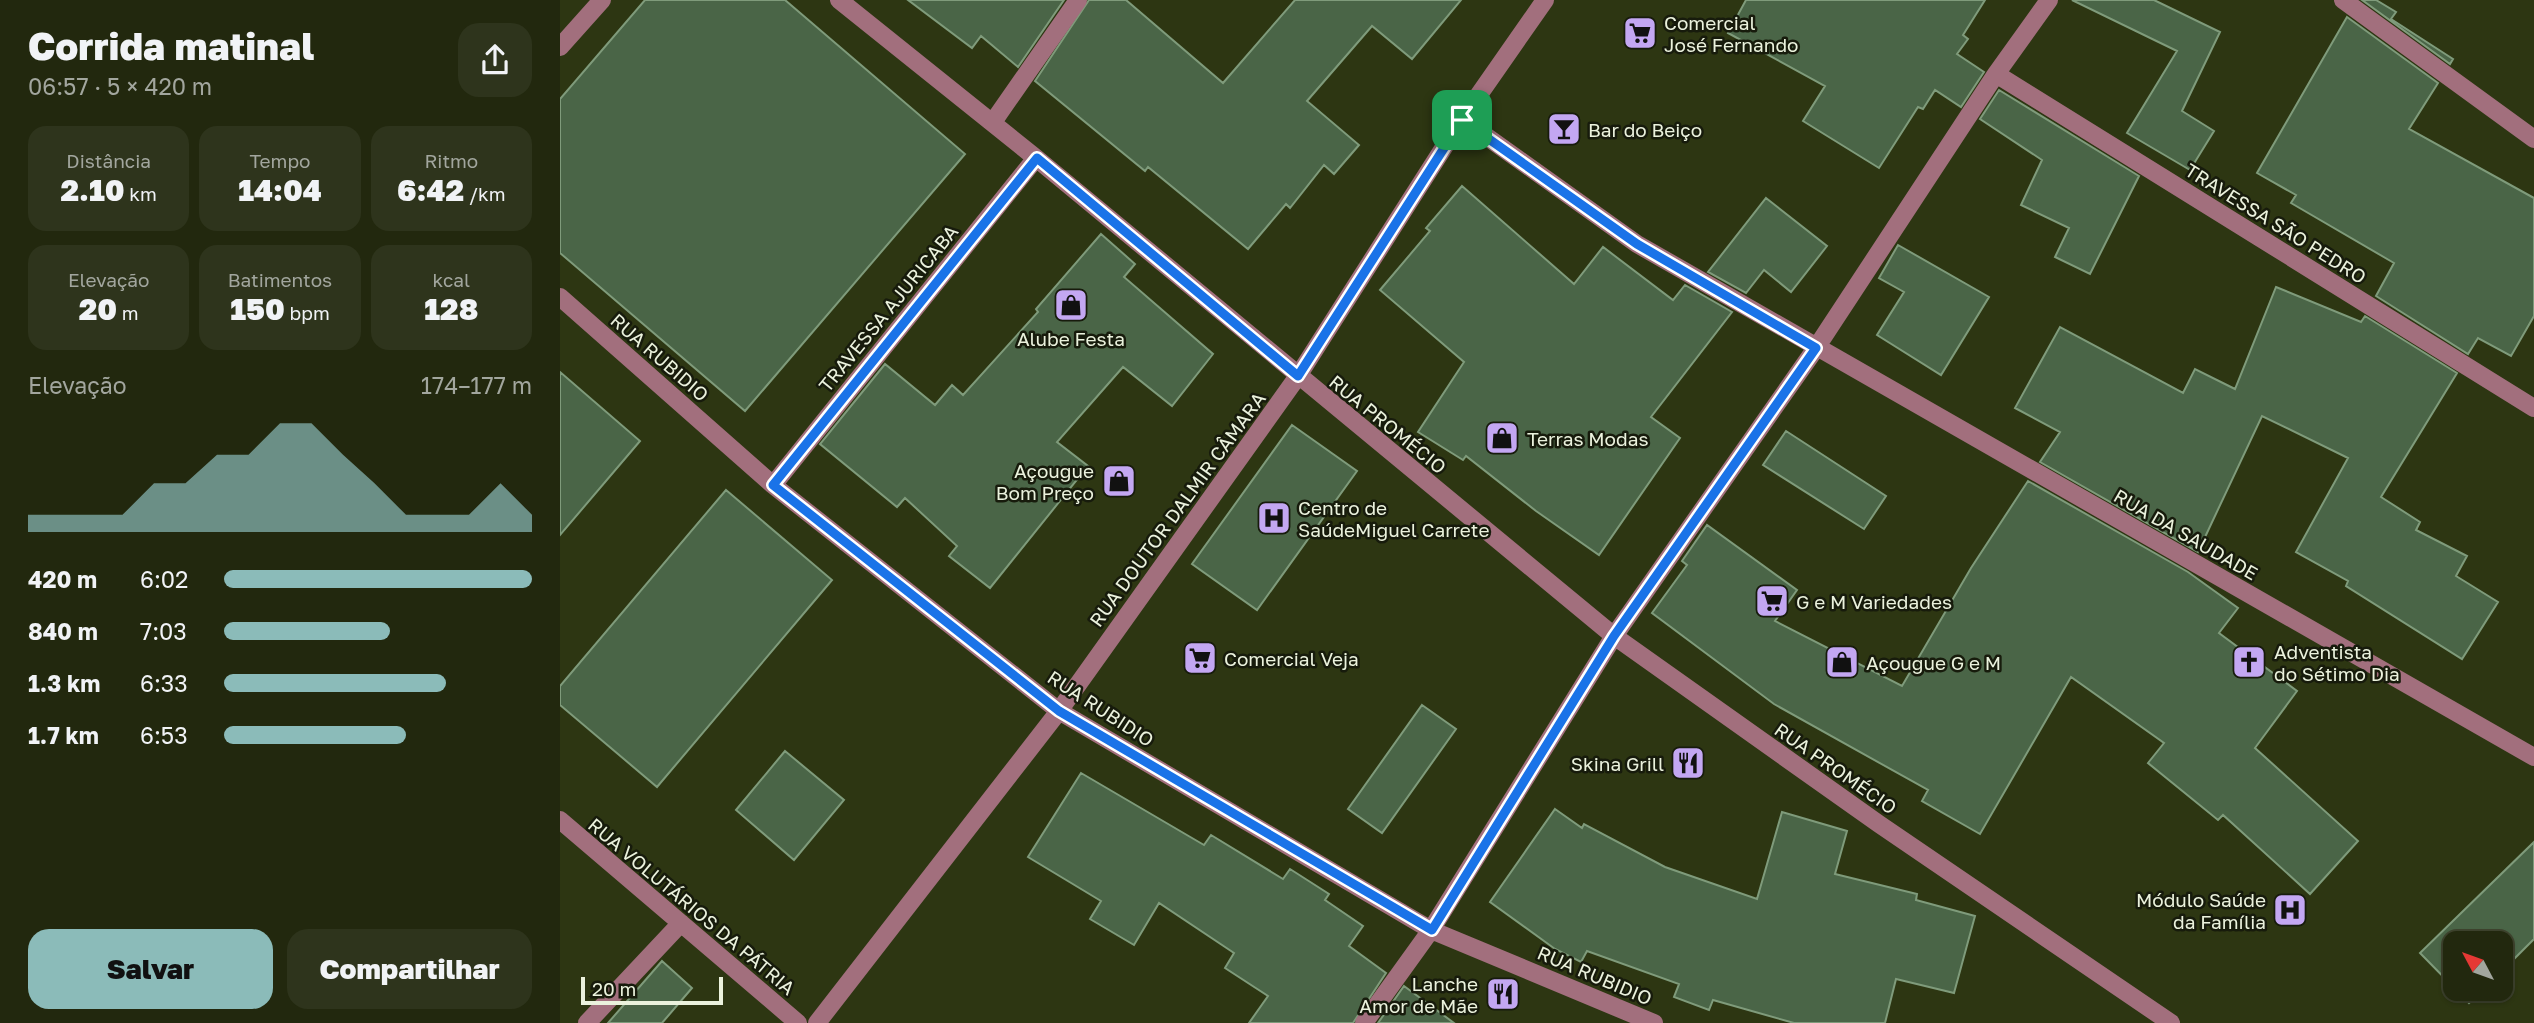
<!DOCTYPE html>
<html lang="pt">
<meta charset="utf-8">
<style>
body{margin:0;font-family:"Golos Text",sans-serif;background:#2e341c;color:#f1f3f6;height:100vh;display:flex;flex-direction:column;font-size:26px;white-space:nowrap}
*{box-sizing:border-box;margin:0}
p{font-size:23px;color:#a2a69e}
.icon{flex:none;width:38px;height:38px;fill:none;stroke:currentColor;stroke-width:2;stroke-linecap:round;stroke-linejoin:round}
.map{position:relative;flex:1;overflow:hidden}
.drawer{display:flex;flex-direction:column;background:#22280e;width:560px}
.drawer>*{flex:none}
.needle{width:46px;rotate:311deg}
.controls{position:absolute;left:1883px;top:931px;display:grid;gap:14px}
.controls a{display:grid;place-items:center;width:70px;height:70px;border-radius:14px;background:#22280e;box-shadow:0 2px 5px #0004,0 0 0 2px #3f442e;font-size:35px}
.scale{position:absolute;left:21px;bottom:18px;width:142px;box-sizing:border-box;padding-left:7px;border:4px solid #ebf2dd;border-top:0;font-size:19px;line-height:24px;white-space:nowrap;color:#ebf2dd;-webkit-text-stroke:5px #171b0c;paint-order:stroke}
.pin{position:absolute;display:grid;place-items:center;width:60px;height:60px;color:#fff;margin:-30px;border-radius:14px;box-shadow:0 4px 10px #0006}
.round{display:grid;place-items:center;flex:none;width:74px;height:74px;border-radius:21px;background:#2e341c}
.headline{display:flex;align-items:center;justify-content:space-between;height:119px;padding:0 28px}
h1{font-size:38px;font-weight:800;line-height:52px}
.stats{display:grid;grid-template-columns:repeat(3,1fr);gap:10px;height:119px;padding:7px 28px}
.stats div{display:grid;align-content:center;border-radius:18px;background:#2e341c;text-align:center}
.stats b{font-size:30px;font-weight:800}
.stats small{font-size:19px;font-weight:400}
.stats p{font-size:19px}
.chart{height:196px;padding:14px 28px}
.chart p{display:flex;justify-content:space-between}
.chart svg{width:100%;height:126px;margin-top:7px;fill:#8bbbb9;opacity:.7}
.action{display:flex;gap:14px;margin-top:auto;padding:14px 28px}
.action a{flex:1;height:80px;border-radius:21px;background:#8bbbb9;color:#111;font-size:28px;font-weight:800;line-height:80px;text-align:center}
.action a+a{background:#2e341c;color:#f1f3f6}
ul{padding:0 28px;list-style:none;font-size:23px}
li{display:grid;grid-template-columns:112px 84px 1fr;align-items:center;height:52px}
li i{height:18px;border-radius:9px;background:#8bbbb9}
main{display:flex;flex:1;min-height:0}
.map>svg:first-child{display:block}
.building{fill:#4a6547;stroke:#7f9b7b;stroke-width:2}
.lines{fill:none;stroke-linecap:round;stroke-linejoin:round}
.minor{stroke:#a26f7d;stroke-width:18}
.route-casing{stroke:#fff;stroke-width:14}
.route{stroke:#1a73e8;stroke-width:9}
.labels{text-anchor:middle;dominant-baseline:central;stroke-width:5;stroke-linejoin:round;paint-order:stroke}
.poi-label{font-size:19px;fill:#ebf2dd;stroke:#171b0c;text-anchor:start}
.street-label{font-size:19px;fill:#ebf2dd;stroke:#171b0c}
</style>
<main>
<section class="drawer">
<div class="headline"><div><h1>Corrida matinal</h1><p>06:57 · 5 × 420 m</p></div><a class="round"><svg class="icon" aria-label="share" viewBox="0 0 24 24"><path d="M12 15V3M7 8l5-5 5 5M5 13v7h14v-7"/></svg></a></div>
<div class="stats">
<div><p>Distância</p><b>2.10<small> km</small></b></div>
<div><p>Tempo</p><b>14:04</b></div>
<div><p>Ritmo</p><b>6:42<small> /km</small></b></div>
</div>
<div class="stats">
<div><p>Elevação</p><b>20<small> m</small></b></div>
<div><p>Batimentos</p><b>150<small> bpm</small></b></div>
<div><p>kcal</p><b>128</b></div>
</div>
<div class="chart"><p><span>Elevação</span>174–177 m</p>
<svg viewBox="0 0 160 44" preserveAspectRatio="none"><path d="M0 44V38L10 38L20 38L30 38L40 27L50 27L60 17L70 17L80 6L90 6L100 17L110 27L120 38L130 38L140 38L150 27L160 38V44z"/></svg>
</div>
<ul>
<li><b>420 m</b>6:02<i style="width:100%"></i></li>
<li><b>840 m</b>7:03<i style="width:54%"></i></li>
<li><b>1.3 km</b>6:33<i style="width:72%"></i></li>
<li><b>1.7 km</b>6:53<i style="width:59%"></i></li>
</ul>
<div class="action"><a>Salvar</a><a>Compartilhar</a></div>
</section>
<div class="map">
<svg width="1974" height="1023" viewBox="0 0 1974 1023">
<rect width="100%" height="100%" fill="#2d3612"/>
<path class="building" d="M 85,0 L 225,0 L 405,154 L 185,411 L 0,253 L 0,99 Z
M 348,0 L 504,0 L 458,67 L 421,36 L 412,48 Z
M 529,0 L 566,0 L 663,83 L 735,0 L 901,0 L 852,59 L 812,26 L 747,101 L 799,145 L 774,174 L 764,165 L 730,208 L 726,204 L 688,249 L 588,167 L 585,171 L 475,81 Z
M 1186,0 L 1425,0 L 1403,35 L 1408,39 L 1397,54 L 1424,72 L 1401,107 L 1375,90 L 1363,109 L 1358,107 L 1319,168 L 1243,121 L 1265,86 L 1168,33 Z
M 1512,0 L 1594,0 L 1660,32 L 1622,111 L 1654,131 L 1630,170 L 1567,133 L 1617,51 Z
M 1802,0 L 1816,0 L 1836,12 L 1831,19 L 1893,59 L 1890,64 Z
M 1787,17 L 1878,83 L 1849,129 L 1974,198 L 1974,316 L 1951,356 L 1918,338 L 1908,354 L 1816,296 L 1834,263 L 1731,203 L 1736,195 L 1697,173 Z
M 1439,90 L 1579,176 L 1530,274 L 1495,257 L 1509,228 L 1461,205 L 1482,160 L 1420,119 Z
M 902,186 L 1014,284 L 1043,247 L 1113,300 L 1125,285 L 1172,312 L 1091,417 L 1120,438 L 1039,555 L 976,511 L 906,456 L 903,460 L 858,432 L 904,362 L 820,290 L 870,231 L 866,228 Z
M 1206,198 L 1267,246 L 1231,292 L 1204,270 L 1186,293 L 1148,272 Z
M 541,234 L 575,264 L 564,277 L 653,354 L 612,406 L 563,367 L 497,442 L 528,466 L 430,588 L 389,556 L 397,546 L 345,498 L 337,507 L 260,444 L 325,364 L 375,405 L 392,385 L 403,395 L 478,312 L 476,309 Z
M 1338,245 L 1429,297 L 1381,375 L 1317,335 L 1344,292 L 1319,278 Z
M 1716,287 L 1801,322 L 1805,316 L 1897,373 L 1821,497 L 1860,522 L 1856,530 L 1907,556 L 1896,576 L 1938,602 L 1902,659 L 1786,586 L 1788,581 L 1736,552 L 1788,458 L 1702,416 L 1638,552 L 1480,462 L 1500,432 L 1455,408 L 1500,327 L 1623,393 L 1635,369 L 1675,389 Z
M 0,372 L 80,441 L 0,535 Z
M 732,425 L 797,471 L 697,610 L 632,564 Z
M 1226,431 L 1326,496 L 1304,529 L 1203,465 Z
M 1468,481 L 1628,572 L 1678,608 L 1659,633 L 1737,691 L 1695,748 L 1798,841 L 1750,894 L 1663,815 L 1658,820 L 1588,763 L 1604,743 L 1511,677 L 1420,834 L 1362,801 L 1368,790 L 1214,704 L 1092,613 L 1127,565 L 1122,561 L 1147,525 L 1237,590 L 1215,621 L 1342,686 L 1411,568 Z
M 166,490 L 272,580 L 97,787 L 0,705 L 0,686 Z
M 862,705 L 896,729 L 822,833 L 788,809 Z
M 225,751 L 284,800 L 234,860 L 176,810 Z
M 521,773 L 644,845 L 651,835 L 723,879 L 730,869 L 769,894 L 765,900 L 803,926 L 789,946 L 826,973 L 793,1023 L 689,1023 L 708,996 L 665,968 L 674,953 L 599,903 L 574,945 L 530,919 L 541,901 L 468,857 Z
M 995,809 L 1022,828 L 1024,824 L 1105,867 L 1197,899 L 1222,812 L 1287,831 L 1275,874 L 1357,894 L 1356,900 L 1415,916 L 1394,993 L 1336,979 L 1325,1023 L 1234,1023 L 1153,1000 L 1149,1010 L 1114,997 L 1119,984 L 1027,951 L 1021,962 L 995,949 L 930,902 Z
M 1974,842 L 1974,939 L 1941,972 L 1941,943 L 1895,943 L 1895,989 L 1924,989 L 1909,1003 L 1860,953 Z
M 102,961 L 132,988 L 102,1023 L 48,1023 Z
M 844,986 L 894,1023 L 818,1023 Z"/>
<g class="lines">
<path class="minor" d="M 279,0 L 476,158 L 1054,636 L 1319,824 L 1611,1023
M 1783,0 L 1974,139
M 0,47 L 42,0
M 1436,74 L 1974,408
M 902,119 L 1077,244 L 1974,757
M 433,122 L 518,0
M 0,297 L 213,485 L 499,711 L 871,930 L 1094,1023
M 213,485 L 476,158
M 0,820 L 238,1023
M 27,1023 L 121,923
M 257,1023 L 499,711 L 738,376 L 902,119 L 985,0
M 804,1023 L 871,930 L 1054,636 L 1256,348 L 1436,74 L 1489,0"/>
</g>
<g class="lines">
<defs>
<path id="route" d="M 902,120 L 1077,244 L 1256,348 L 1054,636 L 872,930 L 499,711 L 213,485 L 477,158 L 738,376 Z"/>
</defs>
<use href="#route" class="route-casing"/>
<use href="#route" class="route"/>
</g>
<defs>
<symbol id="supermarket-square" viewBox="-11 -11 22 22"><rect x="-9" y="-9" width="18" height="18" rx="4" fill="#c3a7f2" stroke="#171b0c"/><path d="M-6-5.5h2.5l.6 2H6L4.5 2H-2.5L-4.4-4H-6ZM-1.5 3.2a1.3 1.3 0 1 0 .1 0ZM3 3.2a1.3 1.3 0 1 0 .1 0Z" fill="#111"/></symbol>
<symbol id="bar-square" viewBox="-11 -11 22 22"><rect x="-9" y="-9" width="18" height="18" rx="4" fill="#c3a7f2" stroke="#171b0c"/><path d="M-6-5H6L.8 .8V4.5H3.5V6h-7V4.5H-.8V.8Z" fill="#111"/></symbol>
<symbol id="shop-square" viewBox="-11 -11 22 22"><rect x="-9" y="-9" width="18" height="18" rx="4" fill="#c3a7f2" stroke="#171b0c"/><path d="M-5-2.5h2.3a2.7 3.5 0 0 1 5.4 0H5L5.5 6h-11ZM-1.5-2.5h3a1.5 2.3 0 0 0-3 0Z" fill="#111"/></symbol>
<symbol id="hospital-square" viewBox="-11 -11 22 22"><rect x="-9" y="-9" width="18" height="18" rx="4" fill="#c3a7f2" stroke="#171b0c"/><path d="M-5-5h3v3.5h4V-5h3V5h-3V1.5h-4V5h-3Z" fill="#111"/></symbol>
<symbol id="church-square" viewBox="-11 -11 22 22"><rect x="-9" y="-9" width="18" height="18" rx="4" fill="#c3a7f2" stroke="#171b0c"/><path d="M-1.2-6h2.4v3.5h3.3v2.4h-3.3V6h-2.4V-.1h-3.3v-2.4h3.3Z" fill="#111"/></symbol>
<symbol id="restaurant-square" viewBox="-11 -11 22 22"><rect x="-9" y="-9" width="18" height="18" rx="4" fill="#c3a7f2" stroke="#171b0c"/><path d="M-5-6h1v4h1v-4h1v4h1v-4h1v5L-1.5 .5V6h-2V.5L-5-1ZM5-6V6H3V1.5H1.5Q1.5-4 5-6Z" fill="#111"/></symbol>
</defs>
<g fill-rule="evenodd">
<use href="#supermarket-square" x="1061" y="14" width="38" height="38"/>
<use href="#bar-square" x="985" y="110" width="38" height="38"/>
<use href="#shop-square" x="492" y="286" width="38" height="38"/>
<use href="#shop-square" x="923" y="419" width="38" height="38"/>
<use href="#shop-square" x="540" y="462" width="38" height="38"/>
<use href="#hospital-square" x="695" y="499" width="38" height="38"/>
<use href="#supermarket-square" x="1193" y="582" width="38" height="38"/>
<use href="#supermarket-square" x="621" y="639" width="38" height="38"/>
<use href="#shop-square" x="1263" y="643" width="38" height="38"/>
<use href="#church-square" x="1670" y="643" width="38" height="38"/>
<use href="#restaurant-square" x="1109" y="744" width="38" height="38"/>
<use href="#hospital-square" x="1711" y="891" width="38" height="38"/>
<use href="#restaurant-square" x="924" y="975" width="38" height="38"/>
</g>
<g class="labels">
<g class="poi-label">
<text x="1104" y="22">Comercial<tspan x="1104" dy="22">José Fernando</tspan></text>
<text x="1028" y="129">Bar do Beiço</text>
<text x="511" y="338" text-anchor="middle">Alube Festa</text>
<text x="967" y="438">Terras Modas</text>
<text x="534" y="470" text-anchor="end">Açougue<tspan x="534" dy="22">Bom Preço</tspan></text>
<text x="738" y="507">Centro de<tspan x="738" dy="22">SaúdeMiguel Carrete</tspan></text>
<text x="1236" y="601">G e M Variedades</text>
<text x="1714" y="651">Adventista<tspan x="1714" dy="22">do Sétimo Dia</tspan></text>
<text x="664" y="658">Comercial Veja</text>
<text x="1306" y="662">Açougue G e M</text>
<text x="1104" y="763" text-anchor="end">Skina Grill</text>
<text x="1706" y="899" text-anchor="end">Módulo Saúde<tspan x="1706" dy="22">da Família</tspan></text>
<text x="918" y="983" text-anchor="end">Lanche<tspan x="918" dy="22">Amor de Mãe</tspan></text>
</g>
<g class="street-label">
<text transform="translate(1716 223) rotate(32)">TRAVESSA SÃO PEDRO</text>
<text transform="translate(328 308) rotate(-51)">TRAVESSA AJURICABA</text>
<text transform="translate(100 357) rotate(41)">RUA RUBIDIO</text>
<text transform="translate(828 424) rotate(39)">RUA PROMÉCIO</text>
<text transform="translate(617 509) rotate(-54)">RUA DOUTOR DALMIR CÂMARA</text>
<text transform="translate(1626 534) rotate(30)">RUA DA SAUDADE</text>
<text transform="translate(541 708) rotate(33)">RUA RUBIDIO</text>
<text transform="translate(1276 768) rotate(35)">RUA PROMÉCIO</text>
<text transform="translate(132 906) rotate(40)">RUA VOLUTÁRIOS DA PÁTRIA</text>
<text transform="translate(1035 975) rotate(23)">RUA RUBIDIO</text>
</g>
</g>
</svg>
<div class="controls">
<a><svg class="needle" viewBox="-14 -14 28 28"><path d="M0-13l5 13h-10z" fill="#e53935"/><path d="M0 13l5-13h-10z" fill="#a2a69e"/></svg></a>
</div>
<div class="scale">20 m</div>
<div class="pin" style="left:902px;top:120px;background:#1e9e55"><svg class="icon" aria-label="arrive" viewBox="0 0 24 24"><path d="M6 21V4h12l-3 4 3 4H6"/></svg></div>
</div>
</main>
